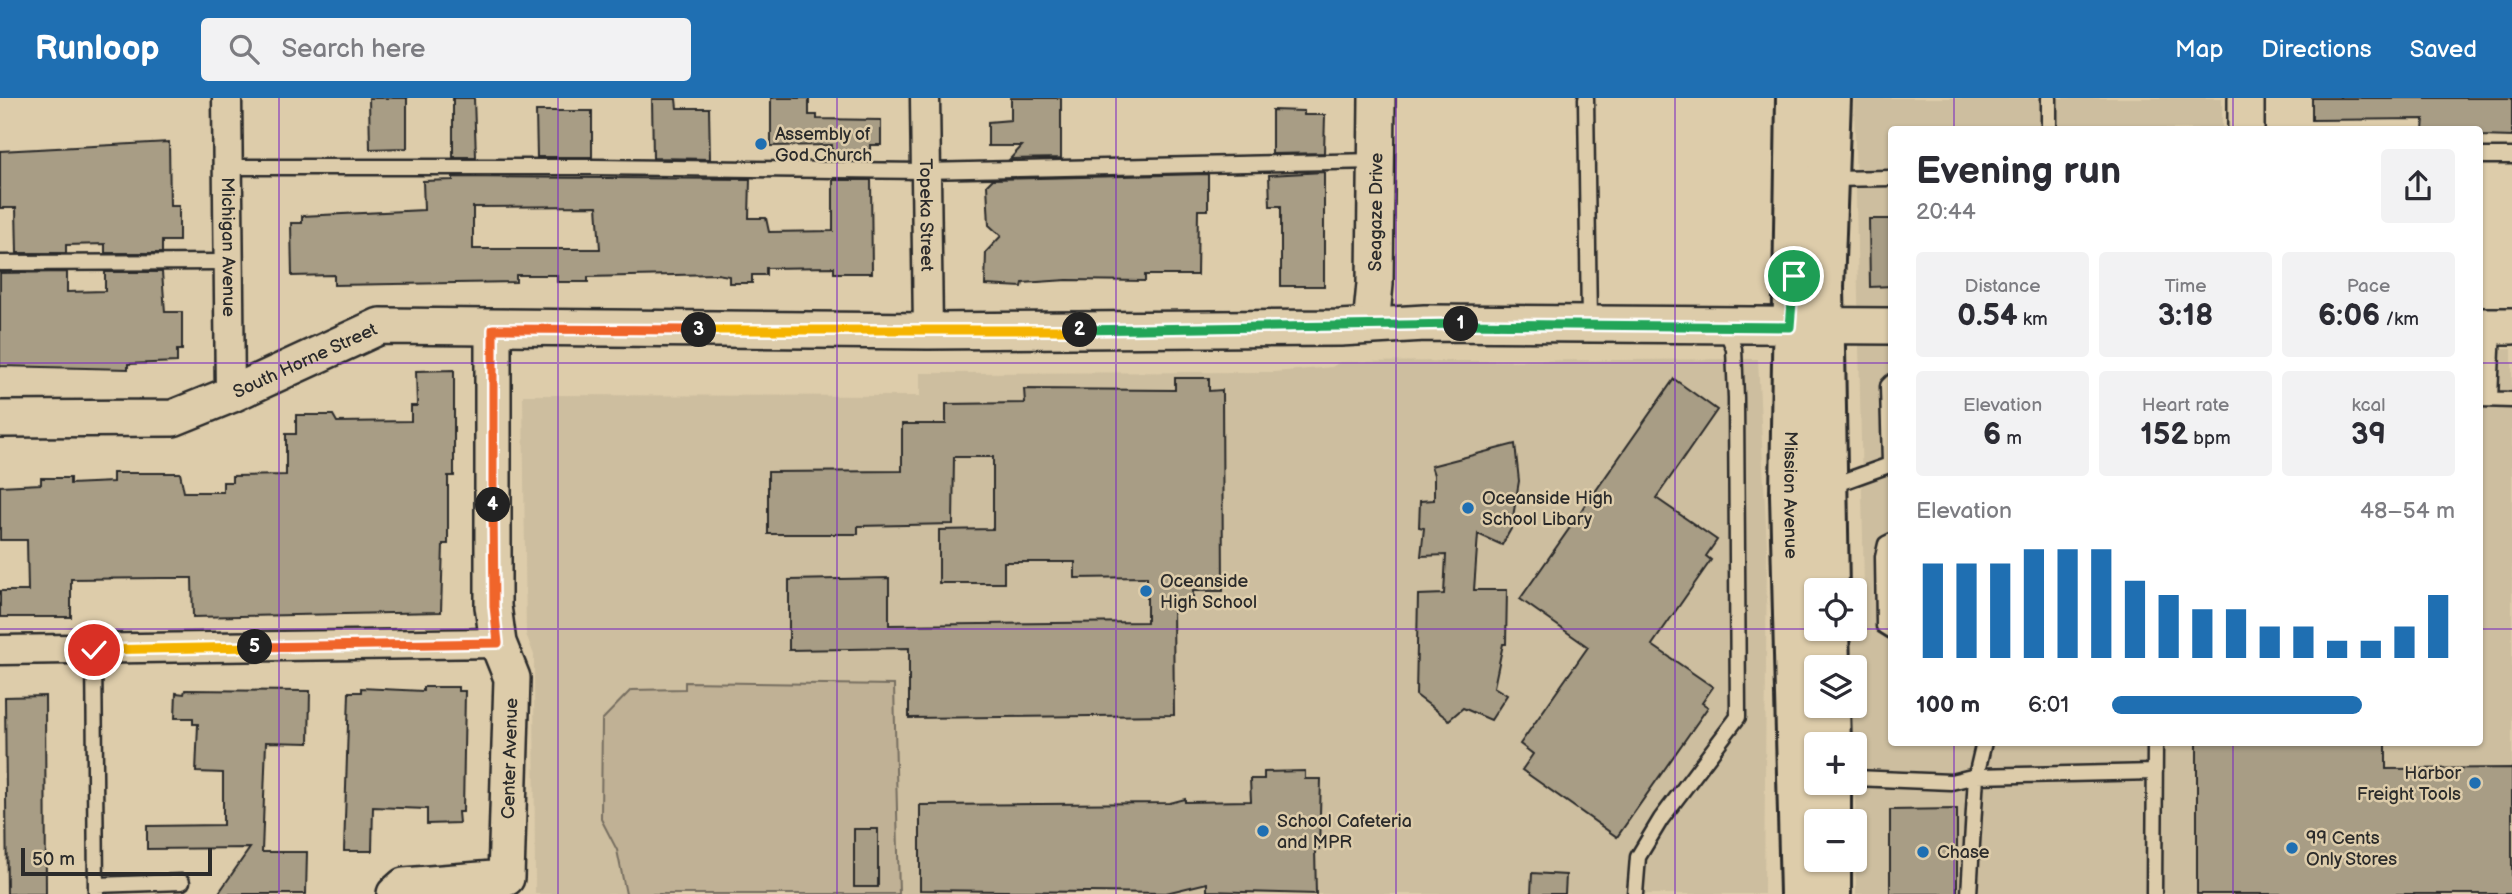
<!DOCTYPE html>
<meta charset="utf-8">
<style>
body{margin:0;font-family:"Balsamiq Sans",sans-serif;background:#f2f2f3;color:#2b2b33;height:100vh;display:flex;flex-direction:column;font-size:26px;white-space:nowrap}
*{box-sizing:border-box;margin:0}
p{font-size:23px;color:#7c7c81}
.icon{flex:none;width:38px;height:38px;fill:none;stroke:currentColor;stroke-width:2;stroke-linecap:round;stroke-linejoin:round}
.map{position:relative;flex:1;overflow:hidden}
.details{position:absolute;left:1888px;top:28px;width:595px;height:620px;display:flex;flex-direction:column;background:#fff;border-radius:7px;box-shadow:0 2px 5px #0004}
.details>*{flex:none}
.fabs{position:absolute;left:1804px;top:480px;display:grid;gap:14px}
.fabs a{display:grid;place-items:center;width:63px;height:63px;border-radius:7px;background:#fff;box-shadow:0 2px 5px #0004;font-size:35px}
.scale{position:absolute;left:21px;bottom:18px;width:191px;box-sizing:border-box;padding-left:7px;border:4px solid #2b2b2b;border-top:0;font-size:19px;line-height:24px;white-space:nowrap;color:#2b2b2b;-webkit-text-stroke:5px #dca;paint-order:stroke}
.pin{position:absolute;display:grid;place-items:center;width:60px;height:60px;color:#fff;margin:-30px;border:4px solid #fff;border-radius:50%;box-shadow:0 2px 7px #0007}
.km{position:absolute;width:35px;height:35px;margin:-18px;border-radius:50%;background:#222;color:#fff;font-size:19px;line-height:35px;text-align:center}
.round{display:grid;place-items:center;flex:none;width:74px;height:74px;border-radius:7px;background:#f2f2f3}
.head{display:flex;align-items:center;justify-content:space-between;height:119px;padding:0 28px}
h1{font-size:38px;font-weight:800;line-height:52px}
.figures{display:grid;grid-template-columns:repeat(3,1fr);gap:10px;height:119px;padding:7px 28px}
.figures div{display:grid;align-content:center;border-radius:7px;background:#f2f2f3;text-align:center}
.figures b{font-size:30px;font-weight:800}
.figures small{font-size:19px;font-weight:400}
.figures p{font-size:19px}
.chart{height:196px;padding:14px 28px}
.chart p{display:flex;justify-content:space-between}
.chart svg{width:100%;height:126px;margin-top:7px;stroke:#1f6fb2;stroke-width:6}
ul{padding:0 28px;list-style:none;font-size:23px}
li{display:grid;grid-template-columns:112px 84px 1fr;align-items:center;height:52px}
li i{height:18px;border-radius:9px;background:#1f6fb2}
header{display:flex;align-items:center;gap:42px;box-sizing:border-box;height:98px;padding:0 35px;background:#1f6fb2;color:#fff}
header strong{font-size:33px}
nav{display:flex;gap:38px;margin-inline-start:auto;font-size:24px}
.search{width:490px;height:63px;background:#f2f2f3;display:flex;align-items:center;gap:18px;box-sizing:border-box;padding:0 24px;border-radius:7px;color:#7c7c81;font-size:26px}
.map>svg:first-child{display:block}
.built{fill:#cdbe9f}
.green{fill:#c0b195;stroke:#766e60;stroke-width:2}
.building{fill:#a89d85;stroke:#2b2b2b;stroke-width:2;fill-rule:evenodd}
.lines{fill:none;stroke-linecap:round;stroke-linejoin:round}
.service-casing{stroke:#2b2b2b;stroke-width:19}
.minor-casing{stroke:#2b2b2b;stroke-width:33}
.tertiary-casing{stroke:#2b2b2b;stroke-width:40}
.primary-casing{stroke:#2b2b2b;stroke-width:44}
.service{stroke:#dca;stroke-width:14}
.minor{stroke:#dca;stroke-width:28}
.tertiary{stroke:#dca;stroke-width:35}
.primary{stroke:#dca;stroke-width:38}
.split-1-casing{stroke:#fff;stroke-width:14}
.split-2-casing{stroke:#fff;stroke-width:14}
.split-3-casing{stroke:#fff;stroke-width:14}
.split-4-casing{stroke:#fff;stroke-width:14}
.split-5-casing{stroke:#fff;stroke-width:14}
.split-6-casing{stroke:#fff;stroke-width:14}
.split-1{stroke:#22a559;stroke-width:9}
.split-2{stroke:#22a559;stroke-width:9}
.split-3{stroke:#f5b400;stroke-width:9}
.split-4{stroke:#f0652b;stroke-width:9}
.split-5{stroke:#f0652b;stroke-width:9}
.split-6{stroke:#f5b400;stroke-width:9}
.grid{fill:none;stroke:#7b2cbf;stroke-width:2;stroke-opacity:0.55}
.poi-dot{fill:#1f6fb2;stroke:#dca;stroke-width:2.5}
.labels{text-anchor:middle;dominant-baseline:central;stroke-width:5;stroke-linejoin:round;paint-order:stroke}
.poi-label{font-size:18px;fill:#2b2b2b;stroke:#dca;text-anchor:start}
.street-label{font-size:18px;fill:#2b2b2b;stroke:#dca}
</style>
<header>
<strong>Runloop</strong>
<div class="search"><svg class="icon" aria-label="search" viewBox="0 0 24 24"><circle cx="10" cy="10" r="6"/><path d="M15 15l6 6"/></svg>Search here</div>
<nav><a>Map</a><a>Directions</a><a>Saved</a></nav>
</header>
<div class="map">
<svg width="2512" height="796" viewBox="0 0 2512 796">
<rect width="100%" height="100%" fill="#dca"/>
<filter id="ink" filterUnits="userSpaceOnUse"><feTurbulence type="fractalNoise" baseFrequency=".0143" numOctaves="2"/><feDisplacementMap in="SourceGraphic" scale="14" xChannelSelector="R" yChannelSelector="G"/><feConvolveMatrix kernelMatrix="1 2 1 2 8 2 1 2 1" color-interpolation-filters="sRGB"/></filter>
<g filter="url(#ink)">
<path class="built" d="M 1854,0 L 2222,0 L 2222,31 L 1892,32 L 1892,644 L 2480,644 L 2480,251 L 2512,250 L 2512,796 L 1856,796 L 1855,646 L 1852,646 L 1851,607 L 1855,607 L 1855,569 L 1849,569 L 1848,548 L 1864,491 Z
M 1758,261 L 1767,450 L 1764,796 L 535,796 L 534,557 L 526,536 L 523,297 L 920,298 L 920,275 L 1274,274 L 1332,269 L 1340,264 Z"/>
<path class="green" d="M 685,584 L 894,587 L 899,796 L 626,796 L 617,752 L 601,721 L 602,622 L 631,592 L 685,591 Z"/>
<path class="building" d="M 369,0 L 407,0 L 407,50 L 370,51 Z
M 453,0 L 474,0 L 476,59 L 453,59 Z
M 771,0 L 809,0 L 809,17 L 817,17 L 817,21 L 881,22 L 881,47 L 870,47 L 870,63 L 832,62 L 832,47 L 771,48 Z
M 1011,0 L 1061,0 L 1061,60 L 1010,61 L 1022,48 L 988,48 L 988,24 L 1011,22 Z
M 2312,0 L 2512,0 L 2512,39 L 2480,38 L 2480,32 L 2423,32 L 2424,21 L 2312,22 Z
M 652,1 L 676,1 L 677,10 L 709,10 L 710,61 L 653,60 Z
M 1272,12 L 1304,13 L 1304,17 L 1325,17 L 1324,55 L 1272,56 Z
M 536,13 L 592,13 L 592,59 L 537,59 Z
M 169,44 L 170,108 L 179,108 L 179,143 L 162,143 L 162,155 L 105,155 L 105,146 L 66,147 L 66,155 L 17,155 L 16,110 L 0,110 L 0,53 Z
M 1324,74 L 1324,188 L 1281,188 L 1281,108 L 1270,108 L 1269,77 Z
M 1208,76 L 1208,112 L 1198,112 L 1197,177 L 1145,177 L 1145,183 L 1067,182 L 1023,185 L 1022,189 L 985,187 L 986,154 L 1001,138 L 989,127 L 987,87 L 993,81 Z
M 453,79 L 750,81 L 749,120 L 766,120 L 769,134 L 833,133 L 833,82 L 871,82 L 872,175 L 834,175 L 834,169 L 766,170 L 766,177 L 752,177 L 752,185 L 729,185 L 729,178 L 717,176 L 588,179 L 588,184 L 557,184 L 557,177 L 516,177 L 516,184 L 334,187 L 334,177 L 292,178 L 291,125 L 302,125 L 302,118 L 424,112 L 423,83 L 453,82 ZM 473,109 L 597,108 L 600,151 L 473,151 Z
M 1869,121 L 1892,121 L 1892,188 L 1870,189 Z
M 67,174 L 67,194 L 105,193 L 105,174 L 162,174 L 165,214 L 182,214 L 182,252 L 177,252 L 177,264 L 128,266 L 128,271 L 0,268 L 0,175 Z
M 454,272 L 454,378 L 448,378 L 448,446 L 443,446 L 441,514 L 193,519 L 192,480 L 160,480 L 71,481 L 71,519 L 0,519 L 0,493 L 28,493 L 27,442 L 0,442 L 0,388 L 41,386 L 41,380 L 70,380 L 70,386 L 113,384 L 113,375 L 180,375 L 184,394 L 223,394 L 223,384 L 232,384 L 232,378 L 286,377 L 286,336 L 296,336 L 296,317 L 333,317 L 337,324 L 411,323 L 411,308 L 417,308 L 416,273 Z
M 1175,280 L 1209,280 L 1209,293 L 1222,292 L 1223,493 L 1193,493 L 1193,507 L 1173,507 L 1174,617 L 909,620 L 909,550 L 789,552 L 789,482 L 889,480 L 889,527 L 1147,524 L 1147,479 L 1075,480 L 1075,464 L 1004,464 L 1004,485 L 939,485 L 939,432 L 993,431 L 993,359 L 954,359 L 953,426 L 858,428 L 858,436 L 768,436 L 768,374 L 902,373 L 902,326 L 946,326 L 946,306 L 1025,305 L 1024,291 L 1175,292 Z
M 1674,281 L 1717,312 L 1656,400 L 1717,442 L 1706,458 L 1711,462 L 1652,547 L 1713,589 L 1702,605 L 1708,609 L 1617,739 L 1522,672 L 1533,656 L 1520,646 L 1588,549 L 1520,501 Z
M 1515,346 L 1519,383 L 1511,431 L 1502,447 L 1478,436 L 1474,492 L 1507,492 L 1506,546 L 1503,546 L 1494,589 L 1507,597 L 1491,622 L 1463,610 L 1449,622 L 1416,597 L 1418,497 L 1444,496 L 1446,457 L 1421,458 L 1424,430 L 1419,429 L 1420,403 L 1434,402 L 1434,377 L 1431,368 Z
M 423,589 L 458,589 L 458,593 L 465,593 L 463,714 L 458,714 L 459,725 L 427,726 L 427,711 L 373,709 L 372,753 L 344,753 L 349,594 L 361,594 L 361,590 L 423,593 Z
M 185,592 L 310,593 L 309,645 L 266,644 L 262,754 L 307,754 L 306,796 L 218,796 L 250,750 L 147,751 L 147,728 L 223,727 L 223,675 L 196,674 L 198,626 L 193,626 L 193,620 L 175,620 L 176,595 L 184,596 Z
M 45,598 L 46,796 L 7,796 L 5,599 Z
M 2197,644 L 2386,644 L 2386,671 L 2512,670 L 2512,796 L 2197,796 Z
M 1305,673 L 1305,681 L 1321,681 L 1319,751 L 1315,751 L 1316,796 L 1207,793 L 1207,785 L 1166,795 L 920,792 L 920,707 L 1170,705 L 1185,701 L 1185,704 L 1251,703 L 1250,681 L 1264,681 L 1264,674 Z
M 1957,711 L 1957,796 L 1890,796 L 1890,712 Z
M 854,731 L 878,731 L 878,789 L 854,789 Z
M 1532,775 L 1566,777 L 1565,796 L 1531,796 Z"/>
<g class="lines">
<defs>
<path id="service" d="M 1586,0 L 1589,226
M 2049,0 L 2049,32
M 2480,58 L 2512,58
M 231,69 L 594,69 L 924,73 L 1376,63
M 1830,81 L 1892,80
M 0,165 L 229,164
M 2480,301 L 2512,302
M 2490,301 L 2493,228
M 1890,366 L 1888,288 L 1892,284
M 1831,388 L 1892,366
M 1892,443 L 1886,446 L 1883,459 L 1884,528 L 1892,533
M 94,552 L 96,796
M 1855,680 L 1951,684 L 1976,678 L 2155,674
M 96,787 L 182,784
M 1635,796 L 1638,759 L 1661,721 L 1738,619 L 1736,300 L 1734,251 L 1725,229
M 1969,796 L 1976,678 L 1984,644
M 2154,796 L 2155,644"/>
<g id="minor">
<path id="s1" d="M 227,0 L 230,297"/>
<path id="s2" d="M 925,0 L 928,233"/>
<path d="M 0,552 L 498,545"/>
</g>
<g id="tertiary">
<path d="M 2246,0 L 2246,32"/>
<path id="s3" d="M 1371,228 L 1375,186 L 1377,0"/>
<path d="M 2480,228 L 2512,228"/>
<path id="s4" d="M 0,321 L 173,320 L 230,297 L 380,228 L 928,233 L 1340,230 L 1425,225 L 1892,228"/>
<path id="s5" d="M 395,796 L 404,788 L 506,780 L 512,580 L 498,545 L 493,508 L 493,231"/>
</g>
<g id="primary">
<path id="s6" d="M 1796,0 L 1790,397 L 1800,796"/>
<path d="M 1829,492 L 1824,189 L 1831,0"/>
<path d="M 1829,530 L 1830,569"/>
<path d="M 1830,607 L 1831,646"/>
<path d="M 1831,723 L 1831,684"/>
<path d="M 1831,796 L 1831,761"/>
</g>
</defs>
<use href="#service" class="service-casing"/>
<use href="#minor" class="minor-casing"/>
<use href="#tertiary" class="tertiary-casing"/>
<use href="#primary" class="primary-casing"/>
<use href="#service" class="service"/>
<use href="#minor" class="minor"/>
<use href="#tertiary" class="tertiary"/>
<use href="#primary" class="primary"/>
</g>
</g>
<g class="lines" filter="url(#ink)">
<defs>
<path id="split-1" d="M 1461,226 L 1790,229 L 1794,178"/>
<path id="split-2" d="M 1080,232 L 1461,226"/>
<path id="split-3" d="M 699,232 L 1080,232"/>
<path id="split-4" d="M 493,407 L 493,231 L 699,232"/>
<path id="split-5" d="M 255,549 L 498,545 L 494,508 L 493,407"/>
<path id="split-6" d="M 94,552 L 255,549"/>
</defs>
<use href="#split-1" class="split-1-casing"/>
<use href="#split-2" class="split-2-casing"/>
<use href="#split-3" class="split-3-casing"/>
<use href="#split-4" class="split-4-casing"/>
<use href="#split-5" class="split-5-casing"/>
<use href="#split-6" class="split-6-casing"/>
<use href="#split-1" class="split-1"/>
<use href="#split-2" class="split-2"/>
<use href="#split-3" class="split-3"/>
<use href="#split-4" class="split-4"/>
<use href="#split-5" class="split-5"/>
<use href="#split-6" class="split-6"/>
</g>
<path class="grid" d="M 279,0 L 279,796M 558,0 L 558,796M 837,0 L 837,796M 1116,0 L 1116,796M 1396,0 L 1396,796M 1675,0 L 1675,796M 1954,0 L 1954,32M 2233,0 L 2233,32M 0,265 L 1892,265M 2480,265 L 2512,265M 0,531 L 1892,531M 2480,531 L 2512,531M 1954,644 L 1954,796M 2233,644 L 2233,796"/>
<g class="poi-dot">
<circle cx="761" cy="46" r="7"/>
<circle cx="1468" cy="410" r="7"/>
<circle cx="1146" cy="493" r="7"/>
<circle cx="2475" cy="685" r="7"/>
<circle cx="1263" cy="733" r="7"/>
<circle cx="2292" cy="750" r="7"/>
<circle cx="1923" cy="754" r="7"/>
</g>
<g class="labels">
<g class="poi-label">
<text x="775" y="36">Assembly of<tspan x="775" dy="21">God Church</tspan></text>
<text x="1482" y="400">Oceanside High<tspan x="1482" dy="21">School Libary</tspan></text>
<text x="1160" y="483">Oceanside<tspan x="1160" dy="21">High School</tspan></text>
<text x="2461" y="675" text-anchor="end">Harbor<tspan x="2461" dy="21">Freight Tools</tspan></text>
<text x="1277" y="723">School Cafeteria<tspan x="1277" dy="21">and MPR</tspan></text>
<text x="2306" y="740">99 Cents<tspan x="2306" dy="21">Only Stores</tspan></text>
<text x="1937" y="754">Chase</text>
</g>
<g class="street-label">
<text stroke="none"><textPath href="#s3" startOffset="114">Seagaze Drive</textPath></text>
<text stroke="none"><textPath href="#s2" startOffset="117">Topeka Street</textPath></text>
<text stroke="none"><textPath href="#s1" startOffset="149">Michigan Avenue</textPath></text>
<text stroke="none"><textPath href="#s4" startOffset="317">South Horne Street</textPath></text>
<text stroke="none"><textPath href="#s6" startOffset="397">Mission Avenue</textPath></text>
<text stroke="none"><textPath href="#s5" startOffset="234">Center Avenue</textPath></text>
</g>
</g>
</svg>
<div class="fabs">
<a><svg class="icon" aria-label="locate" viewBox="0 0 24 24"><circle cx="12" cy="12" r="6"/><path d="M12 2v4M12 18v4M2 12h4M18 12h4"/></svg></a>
<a><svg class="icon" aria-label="layers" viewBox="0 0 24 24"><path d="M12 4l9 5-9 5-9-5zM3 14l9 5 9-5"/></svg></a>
<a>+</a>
<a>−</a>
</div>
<div class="scale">50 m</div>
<div class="pin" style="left:1794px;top:178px;background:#1e9e55"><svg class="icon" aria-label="arrive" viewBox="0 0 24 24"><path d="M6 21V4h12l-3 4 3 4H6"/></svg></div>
<div class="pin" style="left:94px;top:552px;background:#d93025"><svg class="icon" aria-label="check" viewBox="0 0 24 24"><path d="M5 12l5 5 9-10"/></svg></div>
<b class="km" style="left:1461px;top:226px">1</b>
<b class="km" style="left:1080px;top:232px">2</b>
<b class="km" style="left:699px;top:232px">3</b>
<b class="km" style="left:493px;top:407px">4</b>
<b class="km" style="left:255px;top:549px">5</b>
<section class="details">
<div class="head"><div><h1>Evening run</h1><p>20:44</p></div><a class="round"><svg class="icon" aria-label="share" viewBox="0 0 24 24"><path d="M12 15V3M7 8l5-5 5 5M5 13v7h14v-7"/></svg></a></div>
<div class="figures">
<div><p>Distance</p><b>0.54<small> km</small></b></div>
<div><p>Time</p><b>3:18</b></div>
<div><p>Pace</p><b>6:06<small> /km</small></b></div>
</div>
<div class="figures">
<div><p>Elevation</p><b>6<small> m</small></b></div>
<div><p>Heart rate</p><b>152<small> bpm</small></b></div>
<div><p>kcal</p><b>39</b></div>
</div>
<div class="chart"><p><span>Elevation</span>48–54 m</p>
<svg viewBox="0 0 160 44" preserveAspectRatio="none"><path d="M5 44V11M15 44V11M25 44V11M35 44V6M45 44V6M55 44V6M65 44V17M75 44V22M85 44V27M95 44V27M105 44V33M115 44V33M125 44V38M135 44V38M145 44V33M155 44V22"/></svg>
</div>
<ul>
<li><b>100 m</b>6:01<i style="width:73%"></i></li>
</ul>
</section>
</div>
